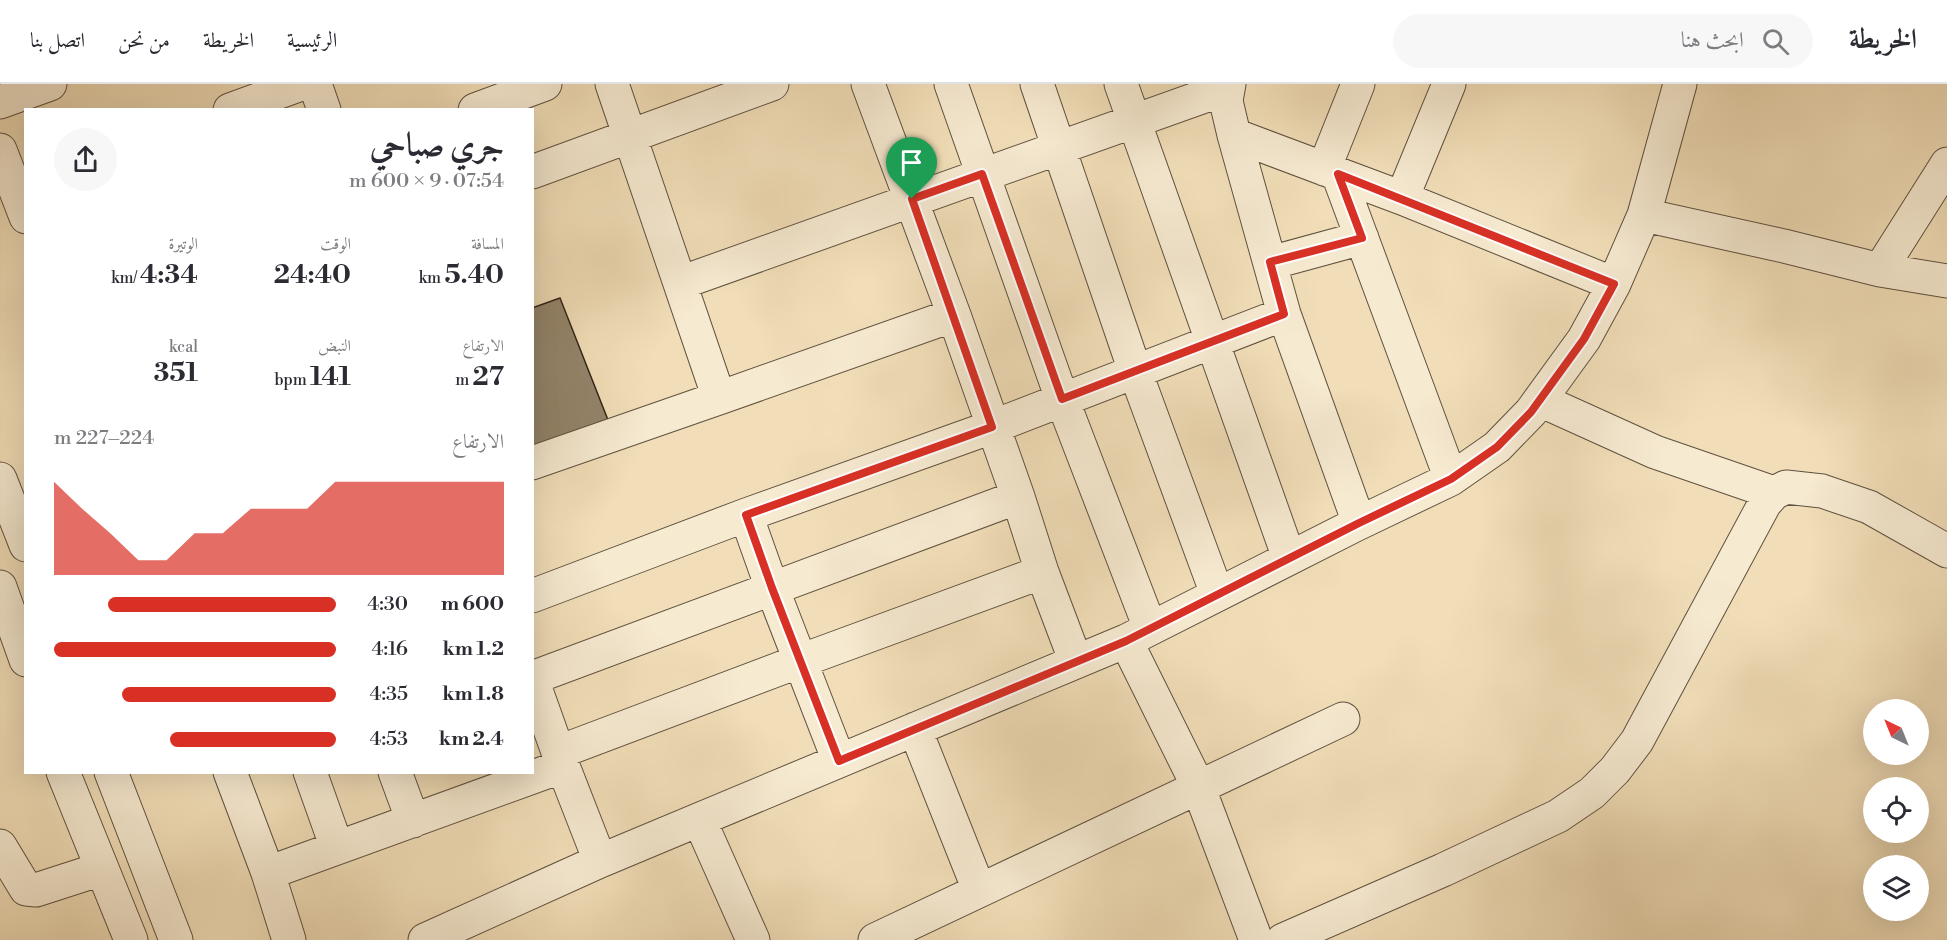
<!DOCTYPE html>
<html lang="ar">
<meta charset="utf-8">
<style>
body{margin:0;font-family:"Libre Bodoni",Amiri,serif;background:#f7f7f7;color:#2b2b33;direction:rtl;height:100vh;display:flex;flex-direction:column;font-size:22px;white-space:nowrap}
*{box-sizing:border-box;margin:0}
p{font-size:20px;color:#7c7c81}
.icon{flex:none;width:33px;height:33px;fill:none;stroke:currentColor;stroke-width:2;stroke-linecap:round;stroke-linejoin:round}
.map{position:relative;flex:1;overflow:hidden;direction:ltr}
.drawer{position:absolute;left:24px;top:24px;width:510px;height:666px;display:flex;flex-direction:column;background:#fff;border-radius:0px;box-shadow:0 6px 24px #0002;direction:rtl}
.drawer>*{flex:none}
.needle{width:39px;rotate:317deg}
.buttons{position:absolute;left:1863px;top:615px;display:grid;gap:12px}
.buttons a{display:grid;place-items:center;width:66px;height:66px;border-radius:50%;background:#fff;box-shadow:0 6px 24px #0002;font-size:30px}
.pin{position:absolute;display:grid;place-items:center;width:51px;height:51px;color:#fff;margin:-62px -26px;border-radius:50% 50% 50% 0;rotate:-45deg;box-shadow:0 0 6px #0007}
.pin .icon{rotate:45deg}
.round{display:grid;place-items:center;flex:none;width:63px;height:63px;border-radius:32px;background:#f7f7f7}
.summary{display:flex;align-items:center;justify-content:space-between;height:102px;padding:0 30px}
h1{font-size:33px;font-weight:800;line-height:45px}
.metrics{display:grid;grid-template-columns:repeat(3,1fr);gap:9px;height:102px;padding:6px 30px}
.metrics div{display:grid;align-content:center}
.metrics b{font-size:26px;font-weight:800}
.metrics small{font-size:16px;font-weight:400}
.metrics p{font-size:16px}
.chart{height:168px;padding:12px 30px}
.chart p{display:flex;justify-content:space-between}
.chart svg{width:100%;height:108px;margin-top:6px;fill:#d93025;opacity:.7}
ul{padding:0 30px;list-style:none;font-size:20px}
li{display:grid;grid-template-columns:96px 72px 1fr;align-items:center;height:45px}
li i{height:15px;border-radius:8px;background:#d93025}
header{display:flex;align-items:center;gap:36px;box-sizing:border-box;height:84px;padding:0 30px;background:#fff;border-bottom:2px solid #e1e1e2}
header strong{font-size:28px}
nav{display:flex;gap:33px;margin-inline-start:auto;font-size:21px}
.search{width:420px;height:54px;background:#f7f7f7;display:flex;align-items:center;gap:15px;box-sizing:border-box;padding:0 21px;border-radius:33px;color:#7c7c81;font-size:22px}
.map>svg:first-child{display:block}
.building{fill:#93846b;stroke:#2e2217;stroke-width:1.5}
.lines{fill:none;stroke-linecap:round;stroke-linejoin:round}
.minor-casing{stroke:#5f513f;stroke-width:35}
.minor{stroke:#f6ead1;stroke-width:33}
.route-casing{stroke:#fff;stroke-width:12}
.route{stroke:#d93025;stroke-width:8}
</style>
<header>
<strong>الخريطة</strong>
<div class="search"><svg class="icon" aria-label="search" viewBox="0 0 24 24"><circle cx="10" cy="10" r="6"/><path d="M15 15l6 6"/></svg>ابحث هنا</div>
<nav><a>الرئيسية</a><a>الخريطة</a><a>من نحن</a><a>اتصل بنا</a></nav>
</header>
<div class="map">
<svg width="1947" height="856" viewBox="0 0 1947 856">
<rect width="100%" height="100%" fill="#f1deb8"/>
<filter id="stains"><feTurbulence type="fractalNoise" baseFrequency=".00333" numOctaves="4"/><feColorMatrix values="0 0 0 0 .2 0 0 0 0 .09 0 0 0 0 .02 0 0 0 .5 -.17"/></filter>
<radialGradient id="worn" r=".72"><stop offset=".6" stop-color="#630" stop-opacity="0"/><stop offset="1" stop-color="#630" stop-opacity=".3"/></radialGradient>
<path class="building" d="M 560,214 L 608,336 L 532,364 L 532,224 Z"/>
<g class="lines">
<defs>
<path id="minor" d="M 315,0 L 324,26
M 868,0 L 954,231
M 951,0 L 1062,315 L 1150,544
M 1037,0 L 1135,287 L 1217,510
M 1121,0 L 1289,474
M 1229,0 L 1226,17 L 1234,51 L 1284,230 L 1359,439
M 0,18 L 50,0
M 230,26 L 301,0
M 475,26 L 545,0
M 1234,51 L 1402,114 L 1614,200
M 0,66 L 26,133
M 1324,85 L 1358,0
M 532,88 L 772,0
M 1338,90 L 1451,395
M 1402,114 L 1449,0
M 1644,131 L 1784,162 L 1880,186 L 1947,197
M 1270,179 L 1362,154
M 1880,186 L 1947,80
M 680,199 L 1227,4
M 1540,316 L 1655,368 L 1774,409
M 532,379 L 719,314 L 612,0
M 0,395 L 26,461
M 746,431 L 772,504 L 839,677
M 1042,488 L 1076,578
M 0,503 L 26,576
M 532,512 L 746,431 L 992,343 L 1284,230
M 1126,557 L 1198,702 L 1256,856
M 532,594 L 1018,413
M 532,595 L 563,682 L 600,777
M 915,645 L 979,806
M 559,668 L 800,577 L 1042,488 L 1018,413 L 954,231 L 719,314
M 63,688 L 131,856
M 111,688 L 176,856
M 230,688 L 268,789 L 289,856
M 310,688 L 337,764
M 395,688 L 413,737
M 700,737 L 753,856
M 0,762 L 26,805 L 36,806 L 101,785
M 268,789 L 563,682
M 425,856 L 600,777 L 1126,557 L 1359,439 L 1451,395 L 1497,363 L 1531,328 L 1584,255 L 1614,200 L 1644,131 L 1680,0
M 875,856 L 1343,635
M 1283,856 L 1443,786 L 1558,732 L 1592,709 L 1615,686 L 1637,657 L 1765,419 L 1774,409 L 1786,403 L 1822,407 L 1869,423 L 1947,467"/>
</defs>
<use href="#minor" class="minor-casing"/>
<use href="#minor" class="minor"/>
</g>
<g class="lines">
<defs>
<path id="route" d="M 982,90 L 1062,315 L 1284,230 L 1270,178 L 1362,154 L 1338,90 L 1614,200 L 1584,255 L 1531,328 L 1497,363 L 1451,395 L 1359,439 L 1126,557 L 839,677 L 772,504 L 746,431 L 992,343 L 912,115 Z"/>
</defs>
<use href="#route" class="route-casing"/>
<use href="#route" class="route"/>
</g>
<rect width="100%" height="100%" filter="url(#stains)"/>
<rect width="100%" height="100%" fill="url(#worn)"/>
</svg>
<div class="buttons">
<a><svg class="needle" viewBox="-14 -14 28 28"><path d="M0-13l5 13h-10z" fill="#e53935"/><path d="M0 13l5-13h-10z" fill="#7c7c81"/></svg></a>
<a><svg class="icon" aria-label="locate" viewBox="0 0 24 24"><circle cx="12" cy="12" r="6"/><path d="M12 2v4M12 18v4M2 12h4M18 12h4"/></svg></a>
<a><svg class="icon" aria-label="layers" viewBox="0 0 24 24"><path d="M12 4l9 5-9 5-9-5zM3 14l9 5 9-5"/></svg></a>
</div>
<div class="pin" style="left:912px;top:115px;background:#1e9e55"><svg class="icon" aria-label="arrive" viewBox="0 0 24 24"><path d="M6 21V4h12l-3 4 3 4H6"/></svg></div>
<section class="drawer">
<div class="summary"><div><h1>جري صباحي</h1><p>07:54 · 9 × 600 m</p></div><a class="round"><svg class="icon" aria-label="share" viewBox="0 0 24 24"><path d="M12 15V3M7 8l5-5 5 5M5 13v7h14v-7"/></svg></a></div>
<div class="metrics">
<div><p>المسافة</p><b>5.40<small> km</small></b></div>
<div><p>الوقت</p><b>24:40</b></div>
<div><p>الوتيرة</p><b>4:34<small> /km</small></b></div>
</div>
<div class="metrics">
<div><p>الارتفاع</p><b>27<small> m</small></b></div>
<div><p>النبض</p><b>141<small> bpm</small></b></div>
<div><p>kcal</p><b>351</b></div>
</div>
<div class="chart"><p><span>الارتفاع</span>224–227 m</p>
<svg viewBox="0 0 160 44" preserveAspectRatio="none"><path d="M0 44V6L10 17L20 27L30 38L40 38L50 27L60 27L70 17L80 17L90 17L100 6L110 6L120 6L130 6L140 6L150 6L160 6V44z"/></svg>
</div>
<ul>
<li><b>600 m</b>4:30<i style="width:81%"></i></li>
<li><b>1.2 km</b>4:16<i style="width:100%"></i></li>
<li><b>1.8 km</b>4:35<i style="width:76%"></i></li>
<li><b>2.4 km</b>4:53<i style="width:59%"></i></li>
</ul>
</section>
</div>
